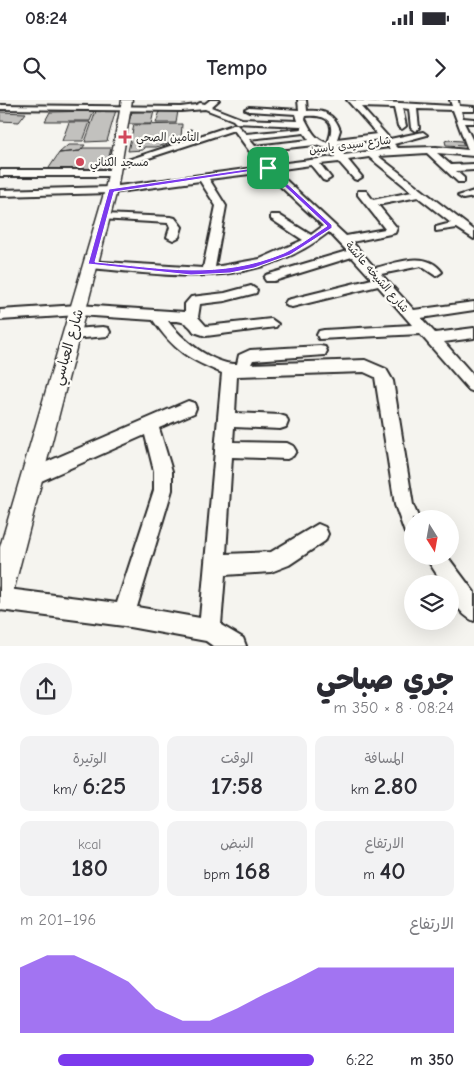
<!DOCTYPE html>
<html lang="ar">
<meta charset="utf-8">
<style>
body{margin:0;font-family:"Comic Neue","Playpen Sans Arabic",sans-serif;background:#f2f2f3;color:#2b2b33;direction:rtl;height:100vh;display:flex;flex-direction:column;font-size:19px;white-space:nowrap}
*{box-sizing:border-box;margin:0}
p{font-size:16px;color:#7c7c81}
.icon{flex:none;width:28px;height:28px;fill:none;stroke:currentColor;stroke-width:2;stroke-linecap:round;stroke-linejoin:round}
.map{position:relative;height:546px;overflow:hidden;direction:ltr}
.side{display:flex;flex-direction:column;background:#fff;flex:1}
.side>*{flex:none}
.needle{width:32px;rotate:169deg}
.controls{position:absolute;left:404px;top:410px;display:grid;gap:10px}
.controls a{display:grid;place-items:center;width:55px;height:55px;border-radius:50%;background:#fff;box-shadow:0 5px 20px #0002;font-size:25px}
.pin{position:absolute;display:grid;place-items:center;width:42px;height:42px;color:#fff;margin:-21px;border-radius:10px;box-shadow:0 2px 8px #0006}
.round{display:grid;place-items:center;flex:none;width:52px;height:52px;border-radius:26px;background:#f2f2f3}
.head{display:flex;align-items:center;justify-content:space-between;height:85px;padding:0 20px}
h1{font-size:28px;font-weight:800;line-height:38px}
.stats{display:grid;grid-template-columns:repeat(3,1fr);gap:8px;height:85px;padding:5px 20px}
.stats div{display:grid;align-content:center;border-radius:10px;background:#f2f2f3;text-align:center}
.stats b{font-size:25px;font-weight:800}
.stats small{font-size:14px;font-weight:400}
.stats p{font-size:14px}
.chart{height:140px;padding:10px 20px}
.chart p{display:flex;justify-content:space-between}
.chart svg{width:100%;height:90px;margin-top:5px;fill:#7c3aed;opacity:.7}
ul{padding:0 20px;list-style:none;font-size:16px}
li{display:grid;grid-template-columns:80px 60px 1fr;align-items:center;height:38px}
li i{height:12px;border-radius:6px;background:#7c3aed}
.status{display:flex;justify-content:space-between;align-items:center;height:35px;padding:0 25px;background:#fff;direction:ltr}
.status svg{height:14px;fill:currentColor}
header{display:flex;justify-content:space-between;align-items:center;height:65px;padding:0 20px;background:#fff;font-size:22px;font-weight:800}
.map>svg:first-child{display:block}
.building{fill:#c2c1be;stroke:#2b2b2b}
.lines{fill:none;stroke-linecap:round;stroke-linejoin:round}
.service-casing{stroke:#2b2b2b;stroke-width:3}
.minor-casing{stroke:#2b2b2b;stroke-width:4}
.tertiary-casing{stroke:#2b2b2b;stroke-width:3}
.service{fill:#fdfcf7;fill-rule:evenodd}
.minor{fill:#fdfcf7;fill-rule:evenodd}
.tertiary{fill:#fdfcf7;fill-rule:evenodd}
.route{fill:#7c3aed;stroke:#fff;fill-rule:evenodd}
.poi-dot{fill:#d1495b;stroke:#fdfcf7;stroke-width:2}
.labels{text-anchor:middle;dominant-baseline:central;stroke-width:4.5;stroke-linejoin:round;paint-order:stroke}
.far-poi-label{font-size:11px;fill:#2b2b2b;stroke:#fdfcf7;text-anchor:start}
.far-street-label{font-size:11px;fill:#2b2b2b;stroke:#fdfcf7}
.street-label{font-size:14px;fill:#2b2b2b;stroke:#fdfcf7}
</style>
<div class="status"><b>08:24</b><svg viewBox="0 0 49 12"><path d="M0 12V9h3v3zM5 12V6h3v6zM10 12V3h3v9zM15 12V0h3v12zM26 1h20v11H26zM47 4h2v5h-2z"/></svg></div>
<header><svg class="icon" aria-label="forward" viewBox="0 0 24 24"><path d="M9 5l7 7-7 7"/></svg>Tempo<svg class="icon" aria-label="search" viewBox="0 0 24 24"><circle cx="10" cy="10" r="6"/><path d="M15 15l6 6"/></svg></header>
<div class="map">
<svg width="474" height="546" viewBox="0 0 474 546">
<rect width="100%" height="100%" fill="#f5f4ef"/>
<filter id="ink" filterUnits="userSpaceOnUse"><feTurbulence type="fractalNoise" baseFrequency=".02" numOctaves="2"/><feDisplacementMap in="SourceGraphic" scale="10" xChannelSelector="R" yChannelSelector="G"/><feConvolveMatrix kernelMatrix="1 2 1 2 8 2 1 2 1" color-interpolation-filters="sRGB"/></filter>
<g filter="url(#ink)">
<path class="building" d="M 116,10 L 107,41 L 85,42 L 96,11 Z
M 94,11 L 90,21 L 45,21 L 50,12 Z
M 154,11 L 151,24 L 128,24 L 132,12 Z
M 160,11 L 178,11 L 176,23 L 156,23 Z
M 0,12 L 26,13 L 19,22 L 0,21 Z
M 69,22 L 90,22 L 83,41 L 62,41 Z
M 182,24 L 181,39 L 179,41 L 156,47 L 144,47 L 143,50 L 128,51 L 134,25 Z
M 448,40 L 462,41 L 464,46 L 446,45 L 445,41 Z
M 68,45 L 85,45 L 80,51 L 59,53 Z
M 83,48 L 111,48 L 106,70 L 47,71 L 59,53 L 80,51 Z"/>
<g class="lines">
<defs>
<path id="service" d="M 190,30 L 193,31 L 196,42 L 192,41 Z"/>
<path id="minor" d="M 210,0 L 219,0 L 211,7 L 242,19 L 298,21 L 296,14 L 249,11 L 245,9 L 249,7 L 299,10 L 298,0 L 306,0 L 307,11 C 323,10 334,13 340,30 L 337,39 L 377,34 L 347,0 L 452,6 L 450,0 L 458,0 L 459,6 L 474,7 L 474,11 L 461,11 L 463,18 L 474,19 L 474,23 L 464,23 L 474,43 L 474,56 L 437,53 L 451,65 L 474,64 L 474,70 L 456,71 L 464,78 L 464,82 L 458,82 L 427,53 L 378,56 L 474,130 L 474,139 L 457,128 L 436,131 L 436,127 L 451,123 L 418,97 L 378,105 L 397,128 L 395,133 L 352,142 L 375,168 C 398,163 426,150 442,172 L 436,176 L 421,166 L 381,174 L 414,210 L 474,202 L 474,210 L 421,218 L 435,233 L 474,228 L 474,238 L 444,242 L 474,276 L 474,292 L 469,290 L 420,234 L 319,239 L 317,235 L 319,231 L 324,230 L 412,225 L 378,186 L 292,207 L 287,206 L 285,203 L 287,200 L 372,179 L 352,157 L 274,181 L 266,181 L 264,178 L 266,175 L 347,151 L 329,132 C 254,190 178,176 91,168 L 87,167 L 85,164 L 87,161 L 203,168 L 216,106 L 200,81 L 111,93 L 0,96 L 0,90 L 111,87 L 261,67 L 234,30 L 118,68 L 110,66 L 236,24 L 246,34 L 302,29 L 301,26 L 236,23 L 233,20 L 205,9 L 181,11 L 0,9 L 0,5 L 181,7 L 196,5 L 200,3 L 205,4 ZM 361,7 L 394,8 L 398,26 L 402,29 L 406,26 L 402,8 L 409,9 L 411,28 L 415,31 L 419,28 L 417,9 L 453,10 L 468,50 L 436,47 L 398,48 L 394,44 L 427,35 L 423,32 L 390,39 ZM 306,16 C 316,15 333,16 331,31 C 331,35 329,39 328,43 C 315,40 311,30 305,19 ZM 304,33 L 309,40 L 255,46 L 249,39 ZM 381,39 L 390,49 L 344,55 L 338,44 ZM 315,45 L 331,49 L 335,57 L 270,65 L 259,51 ZM 369,57 L 412,92 L 373,100 L 366,91 L 358,91 L 358,95 L 385,129 L 346,136 L 275,70 L 311,65 L 323,80 L 326,81 L 331,78 L 320,64 L 339,62 L 354,79 L 357,80 L 362,77 L 348,60 ZM 265,72 L 323,126 L 311,135 L 279,115 L 271,115 L 271,119 L 303,140 L 260,159 L 215,167 L 226,106 L 209,79 Z
M 0,70 L 114,70 L 119,73 L 114,76 L 0,76 Z
M 474,91 L 474,97 L 463,99 L 458,96 Z
M 104,114 L 171,117 L 175,118 L 182,127 L 179,137 L 173,140 L 167,137 L 170,127 L 168,123 L 100,119 L 100,115 Z
M 251,186 L 257,190 L 256,193 L 225,201 L 200,204 L 198,217 L 206,226 L 271,219 L 278,224 L 276,227 L 206,236 L 194,232 C 187,221 181,221 168,221 C 181,239 213,265 237,264 L 239,255 L 250,250 L 320,246 L 325,247 L 327,251 L 325,255 L 253,260 L 251,264 L 365,260 L 386,269 L 393,281 L 413,405 L 419,419 L 412,419 L 412,435 L 405,433 L 395,405 L 375,277 L 364,272 L 237,276 L 235,313 L 280,315 L 286,317 L 288,322 L 286,327 L 280,329 L 234,327 L 233,342 L 287,343 L 293,346 L 296,351 L 293,356 L 287,359 L 232,357 L 226,454 L 271,452 L 318,424 L 325,427 L 328,434 L 325,441 L 289,465 L 271,472 L 225,475 L 221,525 L 243,538 L 246,546 L 213,546 L 206,541 L 124,526 L 0,510 L 0,488 L 117,503 L 154,390 L 154,371 L 145,335 L 32,385 L 26,383 L 23,377 L 26,371 L 188,301 L 194,303 L 196,308 L 194,313 L 159,328 L 172,371 L 172,390 L 137,507 L 200,518 L 222,273 C 189,259 174,251 153,220 L 78,215 L 0,220 L 0,210 L 78,205 L 185,212 L 185,204 L 191,197 L 225,193 Z
M 103,227 L 108,228 L 110,232 L 108,236 L 72,239 L 65,234 L 72,229 Z
M 425,456 L 447,456 L 474,492 L 474,521 C 460,515 450,498 450,484 L 443,484 Z"/>
<path id="tertiary" d="M 122,0 L 132,0 L 117,90 L 13,492 L 9,501 L 0,505 L 0,447 L 105,90 Z"/>
</defs>
<use href="#service" class="service-casing"/>
<use href="#minor" class="minor-casing"/>
<use href="#tertiary" class="tertiary-casing"/>
<use href="#service" class="service"/>
<use href="#minor" class="minor"/>
<use href="#tertiary" class="tertiary"/>
</g>
</g>
<path class="route" d="M 268,66 L 332,125 L 332,128 L 290,155 L 254,168 L 230,173 L 191,175 L 88,164 L 109,89 ZM 266,69 L 327,126 C 313,135 299,146 284,153 C 219,180 162,168 95,162 L 114,92 Z"/>
<g class="poi-dot">
<path d="M122.5 29.5h5v5h5v5h-5v5h-5v-5h-5v-5h5z"/>
<circle cx="80" cy="62" r="5"/>
</g>
<g class="labels">
<g class="far-poi-label">
<text x="136" y="37">التأمين الصحي</text>
<text x="90" y="62">مسجد الكناني</text>
</g>
<g class="far-street-label">
<text transform="translate(350 45) rotate(-7)">شارع سيدى ياسين</text>
<text transform="translate(377 177) rotate(49)">شارع الشيخه عائشة</text>
</g>
<g class="street-label">
<text transform="translate(68 247) rotate(-74)">شارع العباسي</text>
</g>
</g>
</svg>
<div class="controls">
<a><svg class="needle" viewBox="-14 -14 28 28"><path d="M0-13l5 13h-10z" fill="#e53935"/><path d="M0 13l5-13h-10z" fill="#7c7c81"/></svg></a>
<a><svg class="icon" aria-label="layers" viewBox="0 0 24 24"><path d="M12 4l9 5-9 5-9-5zM3 14l9 5 9-5"/></svg></a>
</div>
<div class="pin" style="left:268px;top:68px;background:#1e9e55"><svg class="icon" aria-label="arrive" viewBox="0 0 24 24"><path d="M6 21V4h12l-3 4 3 4H6"/></svg></div>
</div>
<section class="side">
<div class="head"><div><h1>جري صباحي</h1><p>08:24 · 8 × 350 m</p></div><a class="round"><svg class="icon" aria-label="share" viewBox="0 0 24 24"><path d="M12 15V3M7 8l5-5 5 5M5 13v7h14v-7"/></svg></a></div>
<div class="stats">
<div><p>المسافة</p><b>2.80<small> km</small></b></div>
<div><p>الوقت</p><b>17:58</b></div>
<div><p>الوتيرة</p><b>6:25<small> /km</small></b></div>
</div>
<div class="stats">
<div><p>الارتفاع</p><b>40<small> m</small></b></div>
<div><p>النبض</p><b>168<small> bpm</small></b></div>
<div><p>kcal</p><b>180</b></div>
</div>
<div class="chart"><p><span>الارتفاع</span>196–201 m</p>
<svg viewBox="0 0 160 44" preserveAspectRatio="none"><path d="M0 44V12L10 6L20 6L30 12L40 19L50 32L60 38L70 38L80 32L90 25L100 19L110 12L120 12L130 12L140 12L150 12L160 12V44z"/></svg>
</div>
<ul>
<li><b>350 m</b>6:22<i style="width:87%"></i></li>
</ul>
</section>
